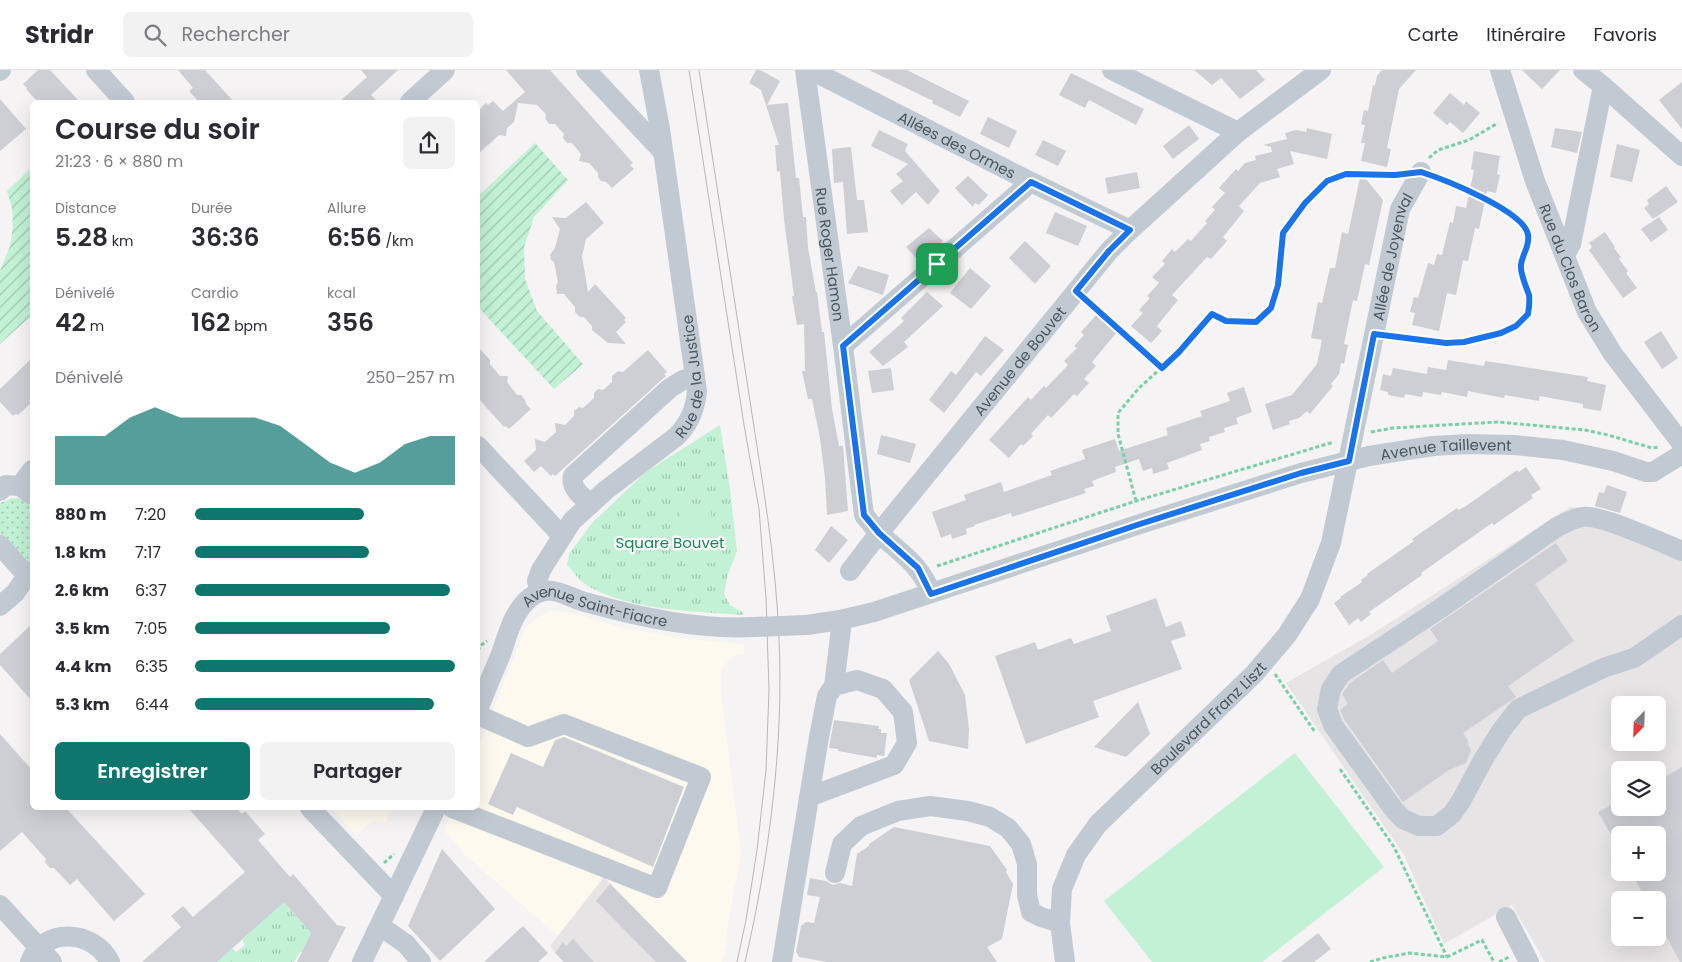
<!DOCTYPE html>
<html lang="fr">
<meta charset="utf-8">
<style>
body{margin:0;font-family:Poppins,sans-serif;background:#f2f2f3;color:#2b2b33;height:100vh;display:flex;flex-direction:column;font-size:19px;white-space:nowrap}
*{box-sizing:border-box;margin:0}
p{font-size:16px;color:#7c7c81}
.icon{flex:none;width:28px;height:28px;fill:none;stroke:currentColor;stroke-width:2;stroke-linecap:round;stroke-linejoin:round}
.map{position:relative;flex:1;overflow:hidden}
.sheet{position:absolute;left:30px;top:30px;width:450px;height:710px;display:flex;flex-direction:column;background:#fff;border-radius:8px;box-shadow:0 5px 20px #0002}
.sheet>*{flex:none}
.needle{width:32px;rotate:203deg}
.controls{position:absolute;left:1611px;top:626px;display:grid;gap:10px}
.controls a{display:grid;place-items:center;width:55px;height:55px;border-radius:8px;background:#fff;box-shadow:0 5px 20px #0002;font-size:25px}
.pin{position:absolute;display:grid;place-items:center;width:42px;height:42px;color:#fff;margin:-21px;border-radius:10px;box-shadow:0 2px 8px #0006}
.round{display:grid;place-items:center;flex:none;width:52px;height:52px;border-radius:8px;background:#f2f2f3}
.summary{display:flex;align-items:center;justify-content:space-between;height:85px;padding:0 25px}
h1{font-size:28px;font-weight:600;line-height:38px}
.metrics{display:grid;grid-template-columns:repeat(3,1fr);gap:8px;height:85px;padding:5px 25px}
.metrics div{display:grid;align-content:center}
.metrics b{font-size:25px;font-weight:600}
.metrics small{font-size:14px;font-weight:400}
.metrics p{font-size:14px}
.chart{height:140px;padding:10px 25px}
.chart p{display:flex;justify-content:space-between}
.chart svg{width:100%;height:90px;margin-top:5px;fill:#0f766e;opacity:.7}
.button{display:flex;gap:10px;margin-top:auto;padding:10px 25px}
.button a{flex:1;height:58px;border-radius:8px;background:#0f766e;color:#fff;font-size:20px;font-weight:600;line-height:58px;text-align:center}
.button a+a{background:#f2f2f3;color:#2b2b33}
ul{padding:0 25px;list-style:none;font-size:16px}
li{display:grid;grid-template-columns:80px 60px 1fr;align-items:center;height:38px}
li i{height:12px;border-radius:6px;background:#0f766e}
header{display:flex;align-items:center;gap:30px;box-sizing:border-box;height:70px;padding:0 25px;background:#fff;border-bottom:1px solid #e1e1e2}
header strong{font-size:24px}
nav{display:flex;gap:28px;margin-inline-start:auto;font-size:18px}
.search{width:350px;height:45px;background:#f2f2f3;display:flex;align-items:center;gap:12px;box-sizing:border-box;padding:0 18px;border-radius:8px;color:#7c7c81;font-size:19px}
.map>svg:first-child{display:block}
.commercial{fill:#fdf9ef}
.education{fill:#e6e4e5;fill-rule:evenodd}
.grass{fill:url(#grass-dots)}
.park{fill:url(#park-tufts)}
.garden{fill:url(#garden-furrows)}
.pitch{fill:#c3f1d5}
.building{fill:#cdcfd5}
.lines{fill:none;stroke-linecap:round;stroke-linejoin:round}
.path{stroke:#7ad0a6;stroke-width:3;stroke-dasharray:4 2.5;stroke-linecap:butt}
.minor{stroke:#c1cad2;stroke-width:20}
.tram{stroke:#b5b8bd;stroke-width:1}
.minor-bridge{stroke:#c1cad2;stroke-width:20}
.route-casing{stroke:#fff;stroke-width:10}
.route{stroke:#1a73e8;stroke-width:6}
.labels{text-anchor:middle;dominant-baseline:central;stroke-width:4.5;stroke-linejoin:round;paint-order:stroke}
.street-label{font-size:15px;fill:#4a5661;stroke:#fff}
.park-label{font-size:15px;fill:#17864f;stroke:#fff}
</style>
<header>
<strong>Stridr</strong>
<div class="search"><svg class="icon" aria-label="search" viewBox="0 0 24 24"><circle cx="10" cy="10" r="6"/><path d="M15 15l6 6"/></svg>Rechercher</div>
<nav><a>Carte</a><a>Itinéraire</a><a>Favoris</a></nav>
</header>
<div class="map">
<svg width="1682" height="892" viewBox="0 0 1682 892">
<defs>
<pattern id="grass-dots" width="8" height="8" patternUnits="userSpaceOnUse" patternTransform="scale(1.25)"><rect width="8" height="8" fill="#c3f1d5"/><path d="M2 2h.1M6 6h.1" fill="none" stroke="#a0c6b0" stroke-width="1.8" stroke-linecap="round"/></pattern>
<pattern id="park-tufts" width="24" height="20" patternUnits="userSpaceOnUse" patternTransform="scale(1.25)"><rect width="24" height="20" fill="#c3f1d5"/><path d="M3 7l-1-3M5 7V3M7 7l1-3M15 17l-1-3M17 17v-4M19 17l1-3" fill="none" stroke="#a0c6b0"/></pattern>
<pattern id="garden-furrows" width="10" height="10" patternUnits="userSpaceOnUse" patternTransform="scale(1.25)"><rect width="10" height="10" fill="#c3f1d5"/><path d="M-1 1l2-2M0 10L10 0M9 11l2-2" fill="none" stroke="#a0c6b0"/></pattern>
</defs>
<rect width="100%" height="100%" fill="#f5f3f3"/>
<path class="commercial" d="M 553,540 L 571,543 L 624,558 L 681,568 L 744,574 L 744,584 L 733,586 L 721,599 L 721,624 L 741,783 L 726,866 L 728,870 L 722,892 L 687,892 L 604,807 L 558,866 L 464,784 L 444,760 L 453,738 L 478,738 L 478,678 L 525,559 L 536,548 Z
M 331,738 L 392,738 L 386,753 L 375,751 L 366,756 L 356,765 Z"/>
<path class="education" d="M 1570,437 L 1594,438 L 1682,470 L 1682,892 L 1545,892 L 1512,835 L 1444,874 L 1404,785 L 1286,613 L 1372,564 ZM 1620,635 L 1658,635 L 1658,672 L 1620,672 ZM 1620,700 L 1658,700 L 1658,738 L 1620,738 ZM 1620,765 L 1658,765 L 1658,802 L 1620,802 ZM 1620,830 L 1658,830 L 1658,868 L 1620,868 Z
M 604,807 L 687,892 L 564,892 L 550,876 Z"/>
<path class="grass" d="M 13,428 L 21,429 L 32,437 L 32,495 L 25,493 L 0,468 L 0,433 Z"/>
<path class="park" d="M 720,355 L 730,419 L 737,481 L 728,504 L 724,524 L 730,535 L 744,543 L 743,545 C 693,541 630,541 586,515 C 579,510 573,501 567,495 L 569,484 L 593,452 L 646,402 Z
M 283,831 L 311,863 L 302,882 L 300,882 L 294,892 L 217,892 L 232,878 L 236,882 L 245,875 L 242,870 Z"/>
<path class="garden" d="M 535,73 L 568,110 L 534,147 L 524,177 L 525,209 L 537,241 L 583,294 L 554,319 L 478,237 L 478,126 Z
M 32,97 L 32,245 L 0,274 L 0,201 L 10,176 L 13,156 L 12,138 L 7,121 Z"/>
<path class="pitch" d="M 711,439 L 714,493 L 682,494 L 680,440 Z
M 1295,683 L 1384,797 L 1262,892 L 1152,892 L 1104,831 Z"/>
<path class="building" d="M 38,0 L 50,0 L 80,32 L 38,32 L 26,19 L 27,18 L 23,14 Z
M 178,0 L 205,0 L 234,32 L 199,32 L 189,21 L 193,18 Z
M 361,0 L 398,0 L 371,25 L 378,32 L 339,32 L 367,7 Z
M 506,0 L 550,0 L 633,93 L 630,95 L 634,99 L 612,118 L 606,112 L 601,111 L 598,107 L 598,103 L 589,93 L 579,91 L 581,84 L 572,73 L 567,73 L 563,68 L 564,64 L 555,54 L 549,54 L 545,48 L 546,44 L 537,35 L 518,33 L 514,52 L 507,58 L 506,66 L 499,65 L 478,84 L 478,41 L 486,33 L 488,35 L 493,31 L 503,41 L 525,22 Z
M 756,0 L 760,0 L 780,11 L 767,35 L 788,33 L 796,108 L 799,108 L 803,147 L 806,147 L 808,178 L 816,222 L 817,222 L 822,262 L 824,262 L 832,339 L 839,376 L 843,376 L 848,441 L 827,445 L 825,408 L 820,368 L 812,329 L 808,329 L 802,301 L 805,301 L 804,254 L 797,255 L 792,226 L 794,226 L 784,149 L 780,101 L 777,102 L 775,75 L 779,75 L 761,20 L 749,13 Z
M 869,0 L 907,0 L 969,31 L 960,47 L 932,33 L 933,31 Z
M 1194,0 L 1256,0 L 1265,10 L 1240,29 L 1221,8 L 1212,15 Z
M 1382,0 L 1416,0 L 1399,19 L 1387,78 L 1391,79 L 1387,97 L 1361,91 L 1365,73 L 1361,73 L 1365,55 L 1361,54 L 1364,40 L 1368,41 L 1373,15 L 1375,16 L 1377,6 Z
M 1522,0 L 1560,0 L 1542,19 Z
M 1071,3 L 1144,39 L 1136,55 L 1089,30 L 1085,38 L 1059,25 Z
M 1682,12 L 1682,59 L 1659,30 Z
M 1450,23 L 1464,35 L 1466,31 L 1480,43 L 1463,63 L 1450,52 L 1447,55 L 1433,43 Z
M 0,29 L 26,59 L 0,81 Z
M 988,47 L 1017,61 L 1009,78 L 980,64 Z
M 1189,55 L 1199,69 L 1173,89 L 1163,76 Z
M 1307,58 L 1332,64 L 1327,89 L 1290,81 L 1294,94 L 1277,99 L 1280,107 L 1260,113 L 1239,136 L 1244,141 L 1223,167 L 1227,171 L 1211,189 L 1207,187 L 1172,225 L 1178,230 L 1157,256 L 1162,261 L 1151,273 L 1131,256 L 1143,243 L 1139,240 L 1150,228 L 1147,226 L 1159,213 L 1152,207 L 1165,194 L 1162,191 L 1172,179 L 1175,182 L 1188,169 L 1191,171 L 1207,153 L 1205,151 L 1215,140 L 1212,137 L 1225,123 L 1219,118 L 1236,99 L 1238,101 L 1245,93 L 1256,90 L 1255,86 L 1272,82 L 1271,77 L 1263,75 L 1287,69 L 1285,63 L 1296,60 L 1306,62 Z
M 1555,58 L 1582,62 L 1577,83 L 1551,77 Z
M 879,60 L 908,74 L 905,81 L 940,121 L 928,135 L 916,122 L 902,135 L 890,121 L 903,111 L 896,104 L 908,94 L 871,76 Z
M 1043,70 L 1066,81 L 1058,96 L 1035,85 Z
M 1617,74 L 1640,80 L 1632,112 L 1610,107 Z
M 851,77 L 857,130 L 864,130 L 868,162 L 847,164 L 843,112 L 834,113 L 832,79 Z
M 1474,81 L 1500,86 L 1497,104 L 1500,105 L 1496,123 L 1487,121 L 1479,159 L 1475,158 L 1468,191 L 1463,190 L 1456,225 L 1447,223 L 1439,261 L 1412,255 L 1415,243 L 1410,242 L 1414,227 L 1418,228 L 1428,193 L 1434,195 L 1437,184 L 1442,185 L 1450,152 L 1453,153 L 1456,136 L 1466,138 L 1474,100 L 1471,99 Z
M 1137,102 L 1140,118 L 1108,124 L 1105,108 Z
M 1361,103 L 1383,130 L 1369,195 L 1365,194 L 1357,231 L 1353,230 L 1344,274 L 1348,275 L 1344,294 L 1341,293 L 1339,304 L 1331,314 L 1333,316 L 1310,344 L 1307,341 L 1299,348 L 1289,351 L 1290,354 L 1273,360 L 1265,334 L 1292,325 L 1317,294 L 1322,270 L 1311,268 L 1318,232 L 1322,233 L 1330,198 L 1335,198 L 1342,162 L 1348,164 Z
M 968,106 L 988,125 L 979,135 L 975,133 L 973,137 L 955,118 Z
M 1666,116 L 1678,132 L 1653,149 L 1644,138 L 1649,134 L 1647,130 Z
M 586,132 L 604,153 L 586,169 L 584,178 L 582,186 L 588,222 L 595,214 L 626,248 L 624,250 L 626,252 L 616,262 L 626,274 L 608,273 L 592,260 L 592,256 L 584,247 L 580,247 L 575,242 L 575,237 L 564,224 L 557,224 L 556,216 L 558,212 L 554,192 L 551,190 L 550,185 L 555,178 L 560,159 L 552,147 L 566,148 Z
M 1055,142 L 1087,156 L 1078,176 L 1046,163 Z
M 1659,147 L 1668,160 L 1651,172 L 1641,159 Z
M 929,158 L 943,171 L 919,191 L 906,177 Z
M 1605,162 L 1615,177 L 1614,178 L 1621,187 L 1619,189 L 1628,201 L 1626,203 L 1637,218 L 1623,228 L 1589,180 L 1592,177 L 1589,173 Z
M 1025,171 L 1051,196 L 1035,214 L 1009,188 Z
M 858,196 L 889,205 L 883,225 L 848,213 Z
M 970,198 L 991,216 L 971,239 L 950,223 Z
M 927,222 L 943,236 L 904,272 L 908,277 L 883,296 L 869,282 L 904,251 L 901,248 Z
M 1098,243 L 1118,261 L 1092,292 L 1096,296 L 1084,309 L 1089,313 L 1077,326 L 1074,324 L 1051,348 L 1048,345 L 1031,364 L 1033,366 L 1023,376 L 1021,374 L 1009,388 L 989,370 L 1028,327 L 1031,330 L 1044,316 L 1046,318 L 1068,295 L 1064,291 L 1077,278 L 1074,276 L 1084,265 L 1081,262 Z
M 1661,261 L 1678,288 L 1662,299 L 1644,272 Z
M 985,266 L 1004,280 L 981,306 L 976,302 L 944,343 L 929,330 L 951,301 L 956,305 Z
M 478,277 L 490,290 L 490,294 L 500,306 L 508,306 L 507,312 L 517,325 L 521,325 L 525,330 L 526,334 L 531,339 L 509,359 L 506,356 L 504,357 L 478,328 Z
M 648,280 L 667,302 L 664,304 L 666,306 L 555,406 L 553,404 L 551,406 L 541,396 L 534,402 L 524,391 L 536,380 L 535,369 L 545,372 L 556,362 L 555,353 L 565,355 L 574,346 L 574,341 L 579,337 L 583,338 L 594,328 L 594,323 L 598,319 L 603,320 L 612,312 L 612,306 L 618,301 L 623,302 Z
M 32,288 L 32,328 L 29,331 L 31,333 L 18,345 L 16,344 L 13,346 L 0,332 L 0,319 Z
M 1448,290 L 1484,296 L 1485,291 L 1588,307 L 1587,311 L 1606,315 L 1601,341 L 1583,338 L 1583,334 L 1540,326 L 1539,331 L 1505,325 L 1504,328 L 1468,321 L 1467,327 L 1442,322 L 1441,325 L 1423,322 L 1422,327 L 1405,324 L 1404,328 L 1388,325 L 1388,322 L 1380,320 L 1383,304 L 1391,306 L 1393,298 L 1427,304 L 1428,297 L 1446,300 Z
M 891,298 L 894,320 L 872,323 L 868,301 Z
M 1244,317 L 1252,342 L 1236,348 L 1238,354 L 1224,358 L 1225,362 L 1209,367 L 1210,371 L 1200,374 L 1202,380 L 1167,393 L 1169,399 L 1153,404 L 1152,398 L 1143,401 L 1139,389 L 1115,397 L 1116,402 L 1092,411 L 1094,416 L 1084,419 L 1086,423 L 1012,447 L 1011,443 L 974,455 L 975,456 L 966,459 L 967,464 L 952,469 L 951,464 L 941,468 L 932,442 L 966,430 L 964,425 L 1001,412 L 1004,422 L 1052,405 L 1050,401 L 1085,389 L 1082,380 L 1115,369 L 1119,381 L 1168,365 L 1166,358 L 1202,346 L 1200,341 L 1230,331 L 1227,323 Z
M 881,365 L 916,374 L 910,393 L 877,384 Z
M 1526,397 L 1541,419 L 1531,425 L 1533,428 L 1494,455 L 1492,453 L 1421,503 L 1422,505 L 1369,542 L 1371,544 L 1361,552 L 1358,548 L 1349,555 L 1334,533 L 1341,528 L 1340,527 L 1362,512 L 1361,510 L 1368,505 L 1367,504 L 1414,471 L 1412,469 L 1457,438 L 1458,440 L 1466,436 L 1517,400 L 1519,402 Z
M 1607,415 L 1627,422 L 1620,443 L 1595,436 L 1599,422 L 1604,423 Z
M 831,456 L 848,470 L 829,493 L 815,480 Z
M 1556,473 L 1568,491 L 1535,514 L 1574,571 L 1508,616 L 1516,627 L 1463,663 L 1468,671 L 1468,675 L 1471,680 L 1466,693 L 1449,700 L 1403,732 L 1344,649 L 1340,640 L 1348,634 L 1342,624 L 1350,613 L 1383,590 L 1392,603 L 1438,571 L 1430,559 Z
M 1156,528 L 1166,557 L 1181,551 L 1186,566 L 1171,571 L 1182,599 L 1093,631 L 1099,647 L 1026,674 L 995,586 L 1035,572 L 1038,580 L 1071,568 L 1074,574 L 1111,561 L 1106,546 Z
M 32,554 L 32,631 L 0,595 L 0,584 Z
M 938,581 L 949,594 L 965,625 L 969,659 L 968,679 L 929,671 L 909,610 Z
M 1138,632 L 1150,664 L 1126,687 L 1094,677 Z
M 834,650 L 879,656 L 878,659 L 881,659 L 881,663 L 887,663 L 884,686 L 877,685 L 877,688 L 838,681 L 838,679 L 829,678 Z
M 0,664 L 32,700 L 32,738 L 66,738 L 145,824 L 114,851 L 77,809 L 70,815 L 54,798 L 50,798 L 45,792 L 46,789 L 22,762 L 0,781 Z
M 564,667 L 684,717 L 653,797 L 517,737 L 513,745 L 488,734 L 511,683 L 543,697 L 555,670 Z
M 1682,697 L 1682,892 L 1680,892 L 1658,851 L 1658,830 L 1646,830 L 1631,802 L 1658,802 L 1658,765 L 1611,765 L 1598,742 L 1620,731 L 1620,738 L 1658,738 L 1658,711 Z
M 188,738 L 236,738 L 242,744 L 245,741 L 265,764 L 258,770 L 290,807 L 293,804 L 337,855 L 346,857 L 328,892 L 297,892 L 311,863 L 284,832 L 217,892 L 142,892 L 181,857 L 171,846 L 183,836 L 193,847 L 245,802 Z
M 894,757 L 990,776 L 1007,800 L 1006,802 L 1013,814 L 1002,869 L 987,877 L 997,892 L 827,892 L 799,887 L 796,882 L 801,856 L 806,852 L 814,853 L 820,827 L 807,825 L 810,808 L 826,811 L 833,815 L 840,813 L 852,816 L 857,784 L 869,776 L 869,774 Z
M 442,779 L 495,839 L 440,891 L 408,856 Z
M 610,814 L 687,892 L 656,892 L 602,837 L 596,831 Z
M 523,856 L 548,883 L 538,892 L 484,892 Z
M 1318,863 L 1331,879 L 1314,892 L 1281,892 Z
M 573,869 L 594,892 L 564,892 L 555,883 L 563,872 L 566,876 Z"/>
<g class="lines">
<path class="path" d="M 1429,88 L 1438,80 L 1469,70 L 1498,53
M 1089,233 L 1162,298
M 1390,266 L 1446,273 L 1464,271 L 1501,263 L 1516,256 L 1528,244 L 1530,227 L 1521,196 L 1528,176 L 1528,163 L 1516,149 L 1495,133 L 1437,107
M 1371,362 L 1393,358 L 1498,352 L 1585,360 L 1608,365 L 1652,378 L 1659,377
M 1136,431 L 1118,364 L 1118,343 L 1139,318 L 1179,282 L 1211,244 L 1226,251 L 1256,252 L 1271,238 L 1278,215 L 1283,163 L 1305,133 L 1327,111 L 1346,104 L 1399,104
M 937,496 L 1136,431 L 1334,372
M 478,581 L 480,576 L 487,571
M 1275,604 L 1315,662
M 1340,699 L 1394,777 L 1447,887
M 384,793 L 394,784
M 1370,892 L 1383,888 L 1409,883 L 1447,887 L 1482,870 L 1494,892
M 1499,892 L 1509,887"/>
<g class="minor">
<path d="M 96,0 L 125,32"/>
<path d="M 586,0 L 663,82"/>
<path id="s1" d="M 805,0 L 843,276 L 864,445 C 869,451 874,458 880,464 C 901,484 920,494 931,523"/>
<path id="s2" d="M 811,0 L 1031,112 L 1130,160"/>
<path d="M 1112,0 L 1238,62"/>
<path id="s3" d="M 1500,0 L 1535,111 L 1587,242 L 1613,284 L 1682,374"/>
<path d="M 0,1 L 1,0"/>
<path d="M 1603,16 L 1682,86"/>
<path d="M 410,32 L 445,0"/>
<path d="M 1565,185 L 1571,174 L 1603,16 L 1583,0"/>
<path d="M 843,276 L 1031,112"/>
<path d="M 478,376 L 562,466"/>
<path d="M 20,416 L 32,400"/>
<path d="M 0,421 L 6,415 L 20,416 L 32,425"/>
<path d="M 591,434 C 582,427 570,418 573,406 L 670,318 L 683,310 L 695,307"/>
<path d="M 0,475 L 21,499 L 32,504"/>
<path d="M 1682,481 C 1663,473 1600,444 1583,447 C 1574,448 1565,453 1557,457 L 1441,538 L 1341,604 L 1331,619 L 1327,639 L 1333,655 L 1395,741 L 1403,749 L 1419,756 L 1437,756 L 1452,744 L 1461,731 L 1483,690 L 1501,661 L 1518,639 L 1603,598 L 1634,588 L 1682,555"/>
<path id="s4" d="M 850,501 L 879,463 L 1109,181 L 1130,160 L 1238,62 L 1321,0"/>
<path id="s5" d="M 540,522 L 537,511 L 541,500 L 572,451 L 606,420 L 677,366 C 690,352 695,340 697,321 L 660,59 L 649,0"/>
<path d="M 0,536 L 15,523 L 29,503"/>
<path id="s6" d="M 807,555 L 840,550 L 874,542 L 1140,454 L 1301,403 L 1369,386 L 1433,376 L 1468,374 L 1514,375 L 1563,380 L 1613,391 L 1646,402 L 1653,402 L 1682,384"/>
<path d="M 834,616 L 841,559 L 840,550"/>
<path id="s7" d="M 478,640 C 485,621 493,603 501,584 C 508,564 513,541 531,527 C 550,513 565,526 585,532 C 639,547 698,560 754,557"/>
<path d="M 310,738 L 394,826"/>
<path d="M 452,738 L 657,818 L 701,707 L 564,654 L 528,667 L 478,645"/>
<path d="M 835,803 L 842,774 L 861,756 L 898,741 L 930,736 L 968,741 L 990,747 L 1008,758 L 1021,774 L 1027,794 L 1027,825 L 1031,842 L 1041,847 L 1060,853"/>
<path d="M 0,835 L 52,892"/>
<path d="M 1506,847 L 1529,892"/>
<path d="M 380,856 L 406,874 L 421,892"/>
<path d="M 30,892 C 44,856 94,860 110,892"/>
<path d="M 362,892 L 436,738"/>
<path d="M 782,892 L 819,667 L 827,626 L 834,616 L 857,610 L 883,619 L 903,642 L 907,673 L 894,695 L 809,727"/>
<path id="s8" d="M 1065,892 L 1060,853 L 1062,819 L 1076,785 L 1098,754 L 1254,604 L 1287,565 L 1310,529 L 1331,473 L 1400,139 L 1421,102"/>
</g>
<path class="tram" d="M 689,0 L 744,355 L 759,439 L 766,528 L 769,620 L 766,700 L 757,780 L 746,850 L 737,892
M 699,0 C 716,110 733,221 750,331 C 762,410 776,489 779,569 C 784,674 769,789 745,892"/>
<path class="minor-bridge" d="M 754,557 L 807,555"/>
</g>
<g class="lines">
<defs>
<path id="route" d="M 1421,102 C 1443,109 1525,141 1528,165 C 1530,177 1522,184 1521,195 C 1520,204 1526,216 1529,225 C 1530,231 1529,238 1528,244 L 1516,256 L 1501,263 L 1464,272 L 1446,273 L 1374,264 L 1349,391 L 1301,403 L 1140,454 L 931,524 L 918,498 L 879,463 L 864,445 L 843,276 L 1031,112 L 1130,160 L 1109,181 L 1076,221 L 1162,298 L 1179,282 L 1212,244 L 1226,251 L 1256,252 L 1271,238 L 1278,215 L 1283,163 L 1305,133 L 1327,111 L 1346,104 L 1395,105 Z"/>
</defs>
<use href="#route" class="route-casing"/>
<use href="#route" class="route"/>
</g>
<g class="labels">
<g class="street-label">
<text stroke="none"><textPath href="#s2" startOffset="164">Allées des Ormes</textPath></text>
<text stroke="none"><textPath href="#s1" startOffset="186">Rue Roger Hamon</textPath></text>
<text stroke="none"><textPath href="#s8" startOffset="811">Allée de Joyenval</textPath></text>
<text stroke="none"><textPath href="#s3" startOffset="210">Rue du Clos Baron</textPath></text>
<text stroke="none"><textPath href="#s4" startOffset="270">Avenue de Bouvet</textPath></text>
<text stroke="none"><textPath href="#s5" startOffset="280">Rue de la Justice</textPath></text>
<text stroke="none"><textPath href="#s6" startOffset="665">Avenue Taillevent</textPath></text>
<text stroke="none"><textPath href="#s7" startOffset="192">Avenue Saint-Fiacre</textPath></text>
<text stroke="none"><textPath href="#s8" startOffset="301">Boulevard Franz Liszt</textPath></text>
</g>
<g class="park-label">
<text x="670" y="472">Square Bouvet</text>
</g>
</g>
</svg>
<div class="controls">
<a><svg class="needle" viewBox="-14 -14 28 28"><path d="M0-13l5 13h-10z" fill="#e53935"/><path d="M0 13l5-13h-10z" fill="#7c7c81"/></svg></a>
<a><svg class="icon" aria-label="layers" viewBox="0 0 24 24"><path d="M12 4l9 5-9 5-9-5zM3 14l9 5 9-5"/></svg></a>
<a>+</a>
<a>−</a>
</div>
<div class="pin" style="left:937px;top:194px;background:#1e9e55"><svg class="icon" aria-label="arrive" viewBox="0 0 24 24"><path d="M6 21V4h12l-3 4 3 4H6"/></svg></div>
<section class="sheet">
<div class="summary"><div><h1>Course du soir</h1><p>21:23 · 6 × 880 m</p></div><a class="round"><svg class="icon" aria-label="share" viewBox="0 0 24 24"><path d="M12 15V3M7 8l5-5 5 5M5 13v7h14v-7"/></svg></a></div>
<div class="metrics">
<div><p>Distance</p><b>5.28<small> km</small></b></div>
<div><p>Durée</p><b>36:36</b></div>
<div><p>Allure</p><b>6:56<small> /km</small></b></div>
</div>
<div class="metrics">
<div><p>Dénivelé</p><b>42<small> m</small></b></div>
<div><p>Cardio</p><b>162<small> bpm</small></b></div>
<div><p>kcal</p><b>356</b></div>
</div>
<div class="chart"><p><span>Dénivelé</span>250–257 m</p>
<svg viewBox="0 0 160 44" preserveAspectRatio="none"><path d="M0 44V20L10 20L20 20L30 11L40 6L50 11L60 11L70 11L80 11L90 15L100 24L110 33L120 38L130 33L140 24L150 20L160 20V44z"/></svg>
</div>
<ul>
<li><b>880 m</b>7:20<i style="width:65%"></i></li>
<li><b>1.8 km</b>7:17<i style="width:67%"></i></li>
<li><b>2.6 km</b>6:37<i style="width:98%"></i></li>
<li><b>3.5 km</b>7:05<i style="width:75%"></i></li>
<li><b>4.4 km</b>6:35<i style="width:100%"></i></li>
<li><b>5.3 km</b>6:44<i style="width:92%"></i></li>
</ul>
<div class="button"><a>Enregistrer</a><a>Partager</a></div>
</section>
</div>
